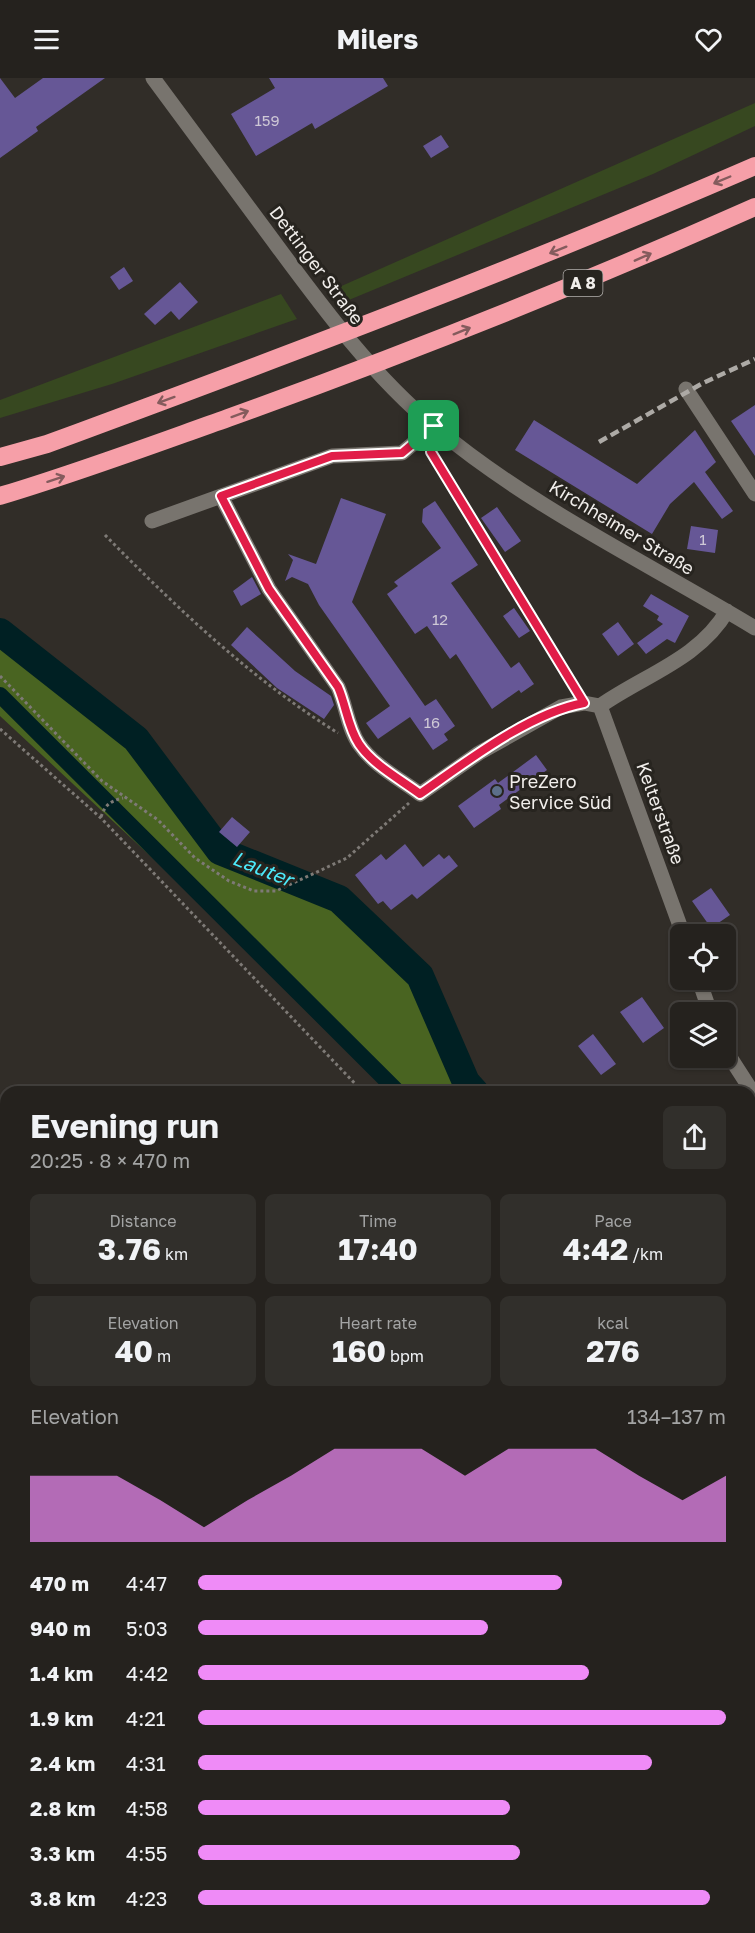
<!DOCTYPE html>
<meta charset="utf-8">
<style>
body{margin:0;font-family:"Golos Text",sans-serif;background:#312f2b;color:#f1f3f6;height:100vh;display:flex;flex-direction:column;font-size:22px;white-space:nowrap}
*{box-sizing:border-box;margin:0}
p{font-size:20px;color:#a3a4a4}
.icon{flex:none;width:33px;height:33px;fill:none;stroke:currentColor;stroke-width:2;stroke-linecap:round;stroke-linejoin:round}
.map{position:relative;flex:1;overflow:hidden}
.sheet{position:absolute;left:0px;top:1008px;width:756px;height:848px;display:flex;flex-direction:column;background:#25221e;border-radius:18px 18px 0 0;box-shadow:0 2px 4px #0004,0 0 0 2px #423f3c}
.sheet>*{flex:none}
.controls{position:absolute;left:670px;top:846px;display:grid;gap:12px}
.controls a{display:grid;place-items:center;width:66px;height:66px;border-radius:9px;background:#25221e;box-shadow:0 2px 4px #0004,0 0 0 2px #423f3c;font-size:30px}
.pin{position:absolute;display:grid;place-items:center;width:51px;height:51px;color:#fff;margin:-26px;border-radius:12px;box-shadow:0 3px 9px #0006}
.round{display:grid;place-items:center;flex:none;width:63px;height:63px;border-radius:9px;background:#312f2b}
.summary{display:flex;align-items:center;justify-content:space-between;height:102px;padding:0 30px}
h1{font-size:33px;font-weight:700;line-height:45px}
.stats{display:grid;grid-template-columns:repeat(3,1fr);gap:9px;height:102px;padding:6px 30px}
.stats div{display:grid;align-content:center;border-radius:9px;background:#312f2b;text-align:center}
.stats b{font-size:30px;font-weight:700}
.stats small{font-size:16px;font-weight:400}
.stats p{font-size:16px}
.chart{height:168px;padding:12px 30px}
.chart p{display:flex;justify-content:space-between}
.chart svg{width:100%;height:108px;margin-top:6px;fill:#ef8bf7;opacity:.7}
ul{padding:0 30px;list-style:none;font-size:20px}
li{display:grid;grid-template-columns:96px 72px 1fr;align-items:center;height:45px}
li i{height:15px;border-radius:8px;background:#ef8bf7}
header{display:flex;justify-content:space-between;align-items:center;height:78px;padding:0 30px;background:#25221e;font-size:27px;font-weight:700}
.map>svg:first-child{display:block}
.green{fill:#374820}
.forest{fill:#496421}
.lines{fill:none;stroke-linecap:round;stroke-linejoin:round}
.canal{stroke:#002023;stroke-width:16}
.river{stroke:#002023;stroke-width:28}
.building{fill:#665796}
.path{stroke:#7e7a76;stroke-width:3;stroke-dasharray:3 3;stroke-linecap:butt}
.minor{stroke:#78746e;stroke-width:15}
.highway{stroke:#f69fa8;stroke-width:18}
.rail{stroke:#adaaa6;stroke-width:4.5;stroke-dasharray:9 4.5;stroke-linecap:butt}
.oneway{stroke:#845b5d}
.route-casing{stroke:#fff;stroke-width:12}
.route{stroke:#e11d48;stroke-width:8}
.service-dot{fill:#5c6f8a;stroke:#27241f;stroke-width:2}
.labels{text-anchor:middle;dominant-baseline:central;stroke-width:6;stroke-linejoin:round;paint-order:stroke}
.number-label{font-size:15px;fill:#cec8d6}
.shield{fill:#27241f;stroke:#b4b1ae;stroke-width:1.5}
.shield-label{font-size:16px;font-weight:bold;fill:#f1eeeb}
.street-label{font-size:18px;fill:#f1eeeb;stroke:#27241f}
.poi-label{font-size:18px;fill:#f1eeeb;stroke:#27241f;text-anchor:start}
.water-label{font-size:20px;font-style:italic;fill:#4ceafa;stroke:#27241f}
</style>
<header><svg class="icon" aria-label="menu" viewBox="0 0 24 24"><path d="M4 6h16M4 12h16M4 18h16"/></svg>Milers<svg class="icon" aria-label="heart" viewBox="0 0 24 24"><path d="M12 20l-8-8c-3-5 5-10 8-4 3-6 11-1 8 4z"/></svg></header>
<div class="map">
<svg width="755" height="1855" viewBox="0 0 755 1855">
<rect width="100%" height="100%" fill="#312d28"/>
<path class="green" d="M 755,25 L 755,48 L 653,96 L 344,224 L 337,210 Z
M 281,216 L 297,241 L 112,306 L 0,340 L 0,322 Z"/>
<path class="forest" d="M 0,540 L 4,547 L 138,650 L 225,767 L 343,814 L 427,892 L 473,1001 L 484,1014 L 389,1014 L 160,787 L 0,638 Z
M 750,1406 L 755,1413 L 755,1542 L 750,1533 Z"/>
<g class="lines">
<path class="canal" d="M 0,617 L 398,1014
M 750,1522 L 755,1531"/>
<path class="river" d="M 0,554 L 136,661 L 220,773 L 339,821 L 420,898 L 466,1004 L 475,1014
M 750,1412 L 755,1420"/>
</g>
<path class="building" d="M 0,0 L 15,20 L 43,0 L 105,0 L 36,49 L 38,53 L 0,80 Z
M 269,0 L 383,0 L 388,8 L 315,51 L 312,45 L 256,78 L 231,36 L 275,10 Z
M 441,57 L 449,69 L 431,80 L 423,68 Z
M 124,189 L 133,203 L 119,212 L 110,199 Z
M 180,204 L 198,224 L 179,242 L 171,233 L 155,247 L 144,236 Z
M 755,327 L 755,378 L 731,343 Z
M 534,342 L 637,406 L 695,352 L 716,384 L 705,394 L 733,433 L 722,441 L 694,404 L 670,426 L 652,456 L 515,372 Z
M 341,420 L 386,436 L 352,524 L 425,628 L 436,621 L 455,648 L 444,656 L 448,662 L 433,672 L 410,639 L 378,661 L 366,645 L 390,628 L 319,527 L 308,506 L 292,499 L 285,503 L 293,482 L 288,476 L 316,486 Z
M 435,423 L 478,487 L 451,505 L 511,590 L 519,584 L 534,606 L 521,615 L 519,612 L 492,631 L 456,576 L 450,581 L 427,548 L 415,556 L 387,516 L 398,508 L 394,504 L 441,470 L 422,444 L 423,431 Z
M 497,429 L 521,463 L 505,474 L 481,440 Z
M 691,448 L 718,452 L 715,475 L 687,471 Z
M 252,499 L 261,516 L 241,528 L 233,513 Z
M 651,516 L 689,538 L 675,565 L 667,561 L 646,576 L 637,565 L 663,546 L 657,542 L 659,538 L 643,528 Z
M 514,530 L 530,553 L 519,560 L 503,538 Z
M 618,544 L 634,566 L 618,578 L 602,556 Z
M 247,549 L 295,593 L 331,618 L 334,627 L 324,641 L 277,610 L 231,567 Z
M 536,677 L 547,692 L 499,727 L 501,731 L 474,750 L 458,728 L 495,701 L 498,705 Z
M 232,739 L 250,754 L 237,769 L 219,754 Z
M 405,766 L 423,789 L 439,776 L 444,781 L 449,777 L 458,788 L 417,821 L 412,816 L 391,832 L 383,823 L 378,826 L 355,797 L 381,776 L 386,782 Z
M 711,810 L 730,837 L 711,850 L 692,823 Z
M 642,919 L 664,950 L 643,965 L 620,934 Z
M 593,956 L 616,986 L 601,997 L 578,968 Z"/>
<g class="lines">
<path class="path" d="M 431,371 L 576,612
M 105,457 C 176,529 251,601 338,655
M 0,598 L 102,703 L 158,742 L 195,780 L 229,803 L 254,813 L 276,813 L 347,780 L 409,725
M 0,651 L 101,740 L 363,1014
M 101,739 C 105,727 110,723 123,720
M 0,1195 L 4,1188
M 0,1320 L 6,1330
M 0,1504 L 6,1494
M 750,1550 L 755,1559
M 611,1850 L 614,1855
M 308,1855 L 312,1850"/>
<path class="minor" d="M 153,0 C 194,55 234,110 275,165 C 323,230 373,298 436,350 C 532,430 648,485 755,550
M 686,311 L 755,416
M 221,418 L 269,511 L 338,609 C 346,627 348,650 359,666 C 373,687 400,701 420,716 L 479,675 L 561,629 L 584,625 L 600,628 C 644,597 699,581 727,533
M 152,443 L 332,378 L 402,375 L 434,348
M 600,628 L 683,856
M 699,902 L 710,934
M 726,973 L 755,1018"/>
<path class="highway" d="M 0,379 L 47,366 C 285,278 522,189 755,88
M 0,418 C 77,395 152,367 228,340 C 406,276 582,206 755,129"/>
<path class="rail" d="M 599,364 L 703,305 L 755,281"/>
</g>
<defs><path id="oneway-shaft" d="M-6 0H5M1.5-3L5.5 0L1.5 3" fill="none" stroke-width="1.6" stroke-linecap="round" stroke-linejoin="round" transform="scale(1.5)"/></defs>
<g class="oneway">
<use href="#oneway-shaft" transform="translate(722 102) rotate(157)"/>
<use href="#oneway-shaft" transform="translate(558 172) rotate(158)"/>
<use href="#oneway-shaft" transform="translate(643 179) rotate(-24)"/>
<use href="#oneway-shaft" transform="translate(462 253) rotate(-22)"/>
<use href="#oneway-shaft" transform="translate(166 322) rotate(160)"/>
<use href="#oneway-shaft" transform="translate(240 336) rotate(-20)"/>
<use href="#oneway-shaft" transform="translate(56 401) rotate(-18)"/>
</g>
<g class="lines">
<defs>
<path id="route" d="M 434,348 L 431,374 L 584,625 C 529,635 466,684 420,716 C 400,701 373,687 359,666 C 348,650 346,627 338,609 L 269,511 L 221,418 L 332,378 L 402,375 Z"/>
</defs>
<use href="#route" class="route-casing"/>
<use href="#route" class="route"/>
</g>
<circle class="service-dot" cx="497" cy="713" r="6"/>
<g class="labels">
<g class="number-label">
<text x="267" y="42">159</text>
<text x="703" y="461">1</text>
<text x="440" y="541">12</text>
<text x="432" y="644">16</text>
</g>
<rect class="shield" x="563.5" y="192" width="39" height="26" rx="4.5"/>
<g class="shield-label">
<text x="583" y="205">A 8</text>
</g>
<g class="street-label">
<text transform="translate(317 187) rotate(53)">Dettinger Straße</text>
<text transform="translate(622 449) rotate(31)">Kirchheimer Straße</text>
<text transform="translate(661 735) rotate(70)">Kelterstraße</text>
</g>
<g class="poi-label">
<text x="509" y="703">PreZero<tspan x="509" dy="21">Service Süd</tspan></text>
</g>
<g class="water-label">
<text transform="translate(263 790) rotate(22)">Lauter</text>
</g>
</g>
</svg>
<div class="controls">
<a><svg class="icon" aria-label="locate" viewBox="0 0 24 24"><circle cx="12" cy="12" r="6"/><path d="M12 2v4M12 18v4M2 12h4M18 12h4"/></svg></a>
<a><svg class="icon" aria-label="layers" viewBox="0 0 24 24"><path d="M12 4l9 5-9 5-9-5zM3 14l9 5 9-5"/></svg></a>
</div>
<div class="pin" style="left:434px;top:348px;background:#1e9e55"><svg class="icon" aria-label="arrive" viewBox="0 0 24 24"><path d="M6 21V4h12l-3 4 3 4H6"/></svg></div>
<section class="sheet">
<div class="summary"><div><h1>Evening run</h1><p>20:25 · 8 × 470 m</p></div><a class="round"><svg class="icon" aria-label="share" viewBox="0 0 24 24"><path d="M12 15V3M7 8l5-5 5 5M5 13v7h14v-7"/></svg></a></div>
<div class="stats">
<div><p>Distance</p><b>3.76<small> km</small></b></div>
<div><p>Time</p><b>17:40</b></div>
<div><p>Pace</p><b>4:42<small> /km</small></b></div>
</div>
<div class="stats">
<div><p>Elevation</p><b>40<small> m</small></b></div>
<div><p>Heart rate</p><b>160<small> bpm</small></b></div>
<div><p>kcal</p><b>276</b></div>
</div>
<div class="chart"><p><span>Elevation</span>134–137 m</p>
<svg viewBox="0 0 160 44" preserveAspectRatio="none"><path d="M0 44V17L10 17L20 17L30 27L40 38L50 27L60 17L70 6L80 6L90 6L100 17L110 6L120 6L130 6L140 17L150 27L160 17V44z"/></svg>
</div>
<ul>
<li><b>470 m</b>4:47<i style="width:69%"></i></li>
<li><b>940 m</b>5:03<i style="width:55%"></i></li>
<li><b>1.4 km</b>4:42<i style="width:74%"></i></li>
<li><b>1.9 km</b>4:21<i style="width:100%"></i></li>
<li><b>2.4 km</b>4:31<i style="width:86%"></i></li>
<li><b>2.8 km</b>4:58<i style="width:59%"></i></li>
<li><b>3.3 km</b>4:55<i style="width:61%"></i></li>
<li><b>3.8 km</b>4:23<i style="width:97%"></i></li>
</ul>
</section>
</div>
